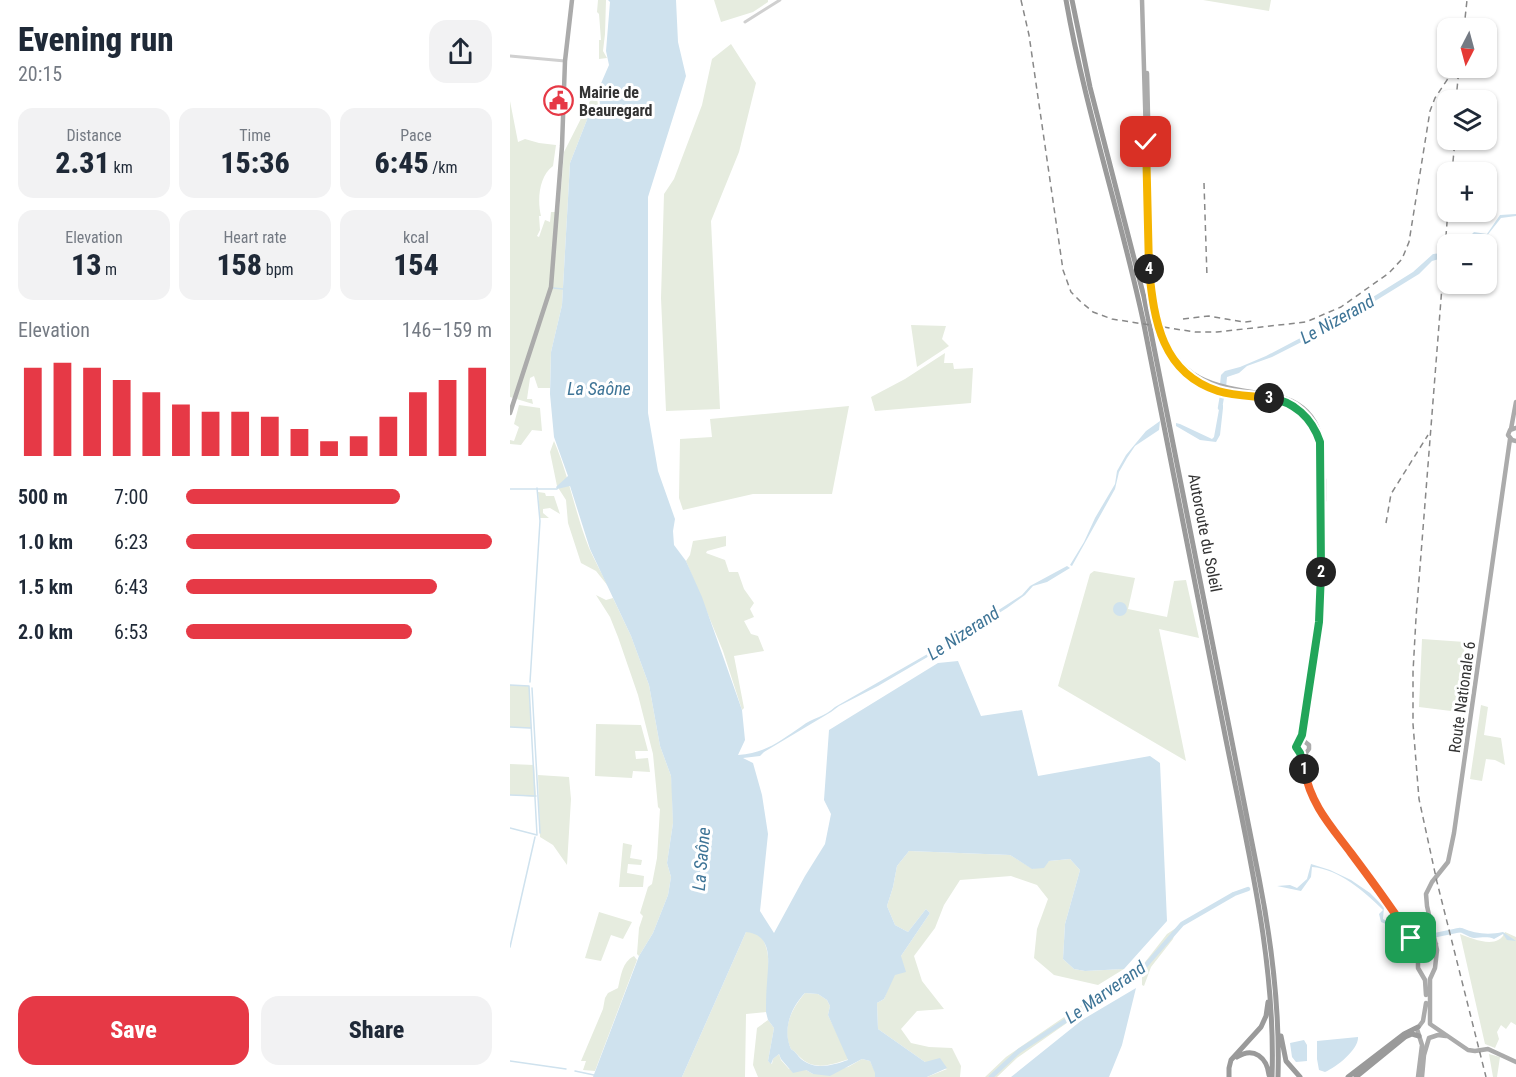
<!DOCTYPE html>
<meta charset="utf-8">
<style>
body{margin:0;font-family:"Roboto Condensed",sans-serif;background:#f2f2f3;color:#1f2937;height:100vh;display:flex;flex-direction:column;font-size:22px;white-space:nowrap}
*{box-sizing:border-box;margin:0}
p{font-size:20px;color:#747a83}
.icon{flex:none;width:33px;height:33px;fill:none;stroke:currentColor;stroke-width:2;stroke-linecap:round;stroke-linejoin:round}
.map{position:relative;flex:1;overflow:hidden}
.details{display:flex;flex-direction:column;background:#fff;width:510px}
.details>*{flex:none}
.needle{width:39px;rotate:186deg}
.controls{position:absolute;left:927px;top:18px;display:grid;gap:12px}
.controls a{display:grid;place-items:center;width:60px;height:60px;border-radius:12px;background:#fff;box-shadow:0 2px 4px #0004;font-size:30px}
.pin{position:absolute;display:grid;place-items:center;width:51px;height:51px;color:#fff;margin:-26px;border-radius:12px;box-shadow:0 3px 9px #0006}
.km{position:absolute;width:30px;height:30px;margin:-15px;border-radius:50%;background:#222;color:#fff;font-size:16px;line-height:30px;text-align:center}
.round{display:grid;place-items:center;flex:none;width:63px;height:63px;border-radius:18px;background:#f2f2f3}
.summary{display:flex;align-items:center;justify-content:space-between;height:102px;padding:0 18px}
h1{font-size:33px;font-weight:800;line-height:45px}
.metrics{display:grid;grid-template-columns:repeat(3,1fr);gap:9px;height:102px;padding:6px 18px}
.metrics div{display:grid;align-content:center;border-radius:15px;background:#f2f2f3;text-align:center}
.metrics b{font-size:30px;font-weight:800}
.metrics small{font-size:16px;font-weight:400}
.metrics p{font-size:16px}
.chart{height:168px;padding:12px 18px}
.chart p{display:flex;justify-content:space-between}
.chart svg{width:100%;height:108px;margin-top:6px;stroke:#e63946;stroke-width:6}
.primary-button{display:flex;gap:12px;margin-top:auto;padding:12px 18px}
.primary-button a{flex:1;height:69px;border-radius:18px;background:#e63946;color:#fff;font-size:24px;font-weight:800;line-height:69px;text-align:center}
.primary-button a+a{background:#f2f2f3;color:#1f2937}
ul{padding:0 18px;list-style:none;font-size:20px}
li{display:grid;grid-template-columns:96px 72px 1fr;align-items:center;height:45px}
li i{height:15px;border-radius:8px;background:#e63946}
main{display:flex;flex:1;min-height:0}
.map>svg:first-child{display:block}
.green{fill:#e6ecdf}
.water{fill:#cfe2ee;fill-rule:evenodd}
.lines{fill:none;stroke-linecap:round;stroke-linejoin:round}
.stream{stroke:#cfe2ee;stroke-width:1.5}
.river{stroke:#cfe2ee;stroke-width:4.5}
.minor{stroke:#d0d0d0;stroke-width:3}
.major{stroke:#ababab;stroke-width:4.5}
.highway{stroke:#9a9a9a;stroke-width:5}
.rail{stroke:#888;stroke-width:1.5;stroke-dasharray:6 4.5;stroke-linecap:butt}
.split-1-casing{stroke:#fff;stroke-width:12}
.split-2-casing{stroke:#fff;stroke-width:12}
.split-3-casing{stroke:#fff;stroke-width:12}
.split-4-casing{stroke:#fff;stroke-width:12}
.split-5-casing{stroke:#fff;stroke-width:12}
.split-1{stroke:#f0652b;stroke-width:8}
.split-2{stroke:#22a559;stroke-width:8}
.split-3{stroke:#22a559;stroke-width:8}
.split-4{stroke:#f5b400;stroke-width:8}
.split-5{stroke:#f5b400;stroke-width:8}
.labels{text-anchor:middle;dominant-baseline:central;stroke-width:6;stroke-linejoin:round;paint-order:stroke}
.poi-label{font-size:16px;font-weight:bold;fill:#333;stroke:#fff;text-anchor:start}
.street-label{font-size:16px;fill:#333;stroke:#fff}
.water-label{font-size:18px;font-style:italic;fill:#3f7597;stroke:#fff}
</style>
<main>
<section class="details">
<div class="summary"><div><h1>Evening run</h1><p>20:15</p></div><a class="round"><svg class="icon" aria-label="share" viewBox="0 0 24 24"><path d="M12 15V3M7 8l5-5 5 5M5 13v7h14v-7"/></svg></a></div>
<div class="metrics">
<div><p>Distance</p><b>2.31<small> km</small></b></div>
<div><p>Time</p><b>15:36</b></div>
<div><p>Pace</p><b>6:45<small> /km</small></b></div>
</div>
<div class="metrics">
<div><p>Elevation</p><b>13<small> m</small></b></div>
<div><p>Heart rate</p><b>158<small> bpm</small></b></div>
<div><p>kcal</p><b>154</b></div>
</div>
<div class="chart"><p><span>Elevation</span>146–159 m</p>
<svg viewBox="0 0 160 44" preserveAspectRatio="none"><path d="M5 44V8M15 44V6M25 44V8M35 44V13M45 44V18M55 44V23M65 44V26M75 44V26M85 44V28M95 44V33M105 44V38M115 44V36M125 44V28M135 44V18M145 44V13M155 44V8"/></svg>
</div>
<ul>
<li><b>500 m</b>7:00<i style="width:70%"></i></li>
<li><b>1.0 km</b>6:23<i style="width:100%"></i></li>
<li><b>1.5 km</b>6:43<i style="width:82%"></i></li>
<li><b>2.0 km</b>6:53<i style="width:74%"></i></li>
</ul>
<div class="primary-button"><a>Save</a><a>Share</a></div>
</section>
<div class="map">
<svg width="1006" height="1077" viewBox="0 0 1006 1077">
<rect width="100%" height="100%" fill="#fff"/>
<path class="green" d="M 88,0 L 96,0 L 95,34 L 93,51 L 97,58 L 89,59 L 89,40 L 91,40 L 89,14 L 87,12 Z
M 204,0 L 258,0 L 258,2 L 243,12 L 211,22 Z
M 693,0 L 761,0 L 759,11 Z
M 221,44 L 246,83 L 229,152 L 201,221 L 210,409 L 156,411 L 151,298 L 154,194 L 164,179 L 192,105 L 202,59 Z
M 87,87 L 89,88 L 86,91 L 88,105 L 80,112 L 60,163 L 52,305 L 41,352 L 40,388 L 28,388 L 24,376 L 20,378 L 17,399 L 22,399 L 23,404 L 0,397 L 0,101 L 8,142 L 15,139 L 29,143 L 46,145 L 43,166 C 29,176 27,200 31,216 L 29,216 L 30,230 L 27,236 L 29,237 L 35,220 L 40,222 L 41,212 L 49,212 L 54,152 Z
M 401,325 L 436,326 L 432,339 L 439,346 L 407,367 Z
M 435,353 L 434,363 L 443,363 L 444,369 L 463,368 L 461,403 L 365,411 L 361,397 L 395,379 Z
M 9,405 L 30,408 L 32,431 L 22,430 L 11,445 L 0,444 L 0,440 L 4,441 L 9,427 L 4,424 Z
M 339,406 L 322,494 L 243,494 L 173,510 L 169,498 L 170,439 L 202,437 L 200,419 Z
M 44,441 C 59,476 65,513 79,548 C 85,561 92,574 98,586 L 86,571 L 71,563 L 58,523 L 56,500 L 47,486 L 40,452 Z
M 28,492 L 35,493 L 36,496 L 44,496 L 50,514 L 40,508 L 33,509 L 33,513 L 39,518 L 30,518 Z
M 216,536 L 216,546 L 197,551 L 196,553 L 215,560 L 219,572 L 228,572 L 234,589 L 244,603 L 240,609 L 244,617 L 234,621 L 241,634 L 248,636 L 254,651 L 224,656 L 234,708 L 232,710 L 213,651 L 176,561 L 180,555 L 183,541 Z
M 584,571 L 625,578 L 618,609 L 657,617 L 664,581 L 676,580 L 689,638 L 649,629 L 676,761 L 548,686 L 580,574 Z
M 86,595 L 96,600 L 103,598 L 121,636 L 139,685 L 150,746 L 161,776 L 162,786 L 163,823 L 157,863 L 161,877 L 158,895 L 143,933 L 129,956 L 127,954 L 129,928 L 133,916 L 130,913 L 138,887 L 142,884 L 147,858 L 150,809 L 148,807 L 143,754 L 128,695 L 108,637 L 100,617 Z
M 912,639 L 955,642 L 953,665 L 964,667 L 957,713 L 909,707 Z
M 0,685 L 19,686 L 21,728 L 0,727 Z
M 971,705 L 978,707 L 974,735 L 991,738 L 995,765 L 985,760 L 976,759 L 972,781 L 960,779 Z
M 86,724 L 131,725 L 138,751 L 125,751 L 126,759 L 138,758 L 140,772 L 123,771 L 122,778 L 85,776 Z
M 0,764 L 24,765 L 26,797 L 0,795 Z
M 28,775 L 59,777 L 61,799 L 57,865 L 43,845 L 30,837 Z
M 113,843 L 122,845 L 120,858 L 132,860 L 131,865 L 118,864 L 117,873 L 134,876 L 133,887 L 109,887 Z
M 399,851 L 500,855 L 523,869 L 539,861 L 560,859 L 570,870 L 555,924 L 553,959 L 564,969 L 575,971 L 614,969 L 588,985 L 544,975 L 524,958 L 527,929 L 538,899 L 527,885 L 501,876 L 450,880 L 434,905 L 425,928 L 404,956 L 412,981 L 434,1009 L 407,1011 L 391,1029 L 401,1043 L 419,1047 L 442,1048 L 451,1066 L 450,1077 L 417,1077 L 437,1069 L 415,1062 L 368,1029 L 367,1003 L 374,999 L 391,956 L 420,913 L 416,909 L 398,932 L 385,925 L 377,906 L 383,887 L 387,866 Z
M 89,912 L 122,922 L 113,939 L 101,935 L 91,961 L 75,958 Z
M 666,928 L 663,939 L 641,967 L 634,986 L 632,985 L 632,975 L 611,985 L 507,1058 L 487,1077 L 475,1077 L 496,1057 L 602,984 L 624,973 L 632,966 L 657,934 Z
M 236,932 C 239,932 243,932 246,933 C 266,943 257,994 256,1012 L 236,1014 L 235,1077 L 172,1077 Z
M 995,932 L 1006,937 L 1006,1025 L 1001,1022 L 996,1029 L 991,1025 L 987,1032 L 989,1039 L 985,1048 L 975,1044 L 950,934 C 963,939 988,950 995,932 Z
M 124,956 L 127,960 L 85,1071 L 73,1070 L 76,1061 L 71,1061 L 93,1009 L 95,998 L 98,993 L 108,988 C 111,976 112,962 124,956 Z
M 295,993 L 308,994 L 317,1000 L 320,1006 L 318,1015 L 339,1059 C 323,1064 306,1071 292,1059 C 287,1055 286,1052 281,1049 C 271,1029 282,1008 295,993 Z
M 258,1020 L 264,1028 L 258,1061 L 262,1064 L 263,1059 L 269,1054 L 271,1060 L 279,1069 L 296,1070 L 303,1074 L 338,1067 L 352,1059 L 360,1061 L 366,1073 L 365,1077 L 248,1077 L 243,1065 L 247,1028 Z
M 979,1054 L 990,1057 L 987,1077 L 983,1077 Z"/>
<path class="water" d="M 98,0 L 166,0 L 168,42 L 176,76 L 138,197 L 138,413 L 148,471 L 165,519 L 163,531 L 164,545 L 176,561 L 192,597 L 232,710 L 235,740 L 228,755 C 256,753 270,741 292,726 C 302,718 315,717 325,707 L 442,640 L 512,595 L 520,586 L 557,566 L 560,568 L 537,582 L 523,586 L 515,595 L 497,608 L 438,645 L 368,686 L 329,706 L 321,712 L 254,752 L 250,756 L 233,758 L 243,763 L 252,795 L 258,834 L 250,911 L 264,933 L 295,876 L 315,844 L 321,814 L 314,800 L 319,730 L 428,663 L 448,661 L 471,716 L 512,710 L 528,776 L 640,756 L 650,763 L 657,921 L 614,969 L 575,971 L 564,969 L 553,959 L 555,924 L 570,870 L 560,859 L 539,861 L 534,868 L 522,869 L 500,855 L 399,851 L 387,866 L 383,887 L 377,906 L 385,925 L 398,932 L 416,909 L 420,913 L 391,956 L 396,972 L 385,975 L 374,999 L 367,1003 L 368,1029 L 415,1062 L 430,1058 L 437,1068 L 417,1077 L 365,1077 L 365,1073 L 360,1061 L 352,1059 L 320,1076 L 303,1074 L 296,1070 L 283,1073 L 271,1059 L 269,1054 L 263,1059 L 261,1064 L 258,1061 L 264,1028 L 258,1020 L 256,1012 C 256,1003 256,993 257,983 C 258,963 264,935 236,932 L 172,1077 L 83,1077 L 129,956 L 143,933 L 158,895 L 161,877 L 157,863 L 163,823 L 161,776 L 150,746 L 139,685 L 121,636 L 80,549 L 60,486 L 47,489 L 46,487 L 58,476 L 44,437 L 40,394 L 41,352 L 52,305 L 60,163 L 80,112 L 90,107 L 89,88 L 99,65 L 96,51 L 100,2 ZM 295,993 L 308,994 L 317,1000 L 320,1006 L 318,1015 L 338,1060 C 323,1065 306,1071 291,1059 C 287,1055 286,1052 281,1049 C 272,1030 281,1007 295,993 Z
M 1006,214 L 1006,216 L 991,218 L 976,237 L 965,234 L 952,244 L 964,232 L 977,234 L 990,215 Z
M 923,254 L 931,254 L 929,259 L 922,261 L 909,274 L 831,322 L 762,357 L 737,366 L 729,373 L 717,377 L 716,388 L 710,384 L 711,375 L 715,371 L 730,367 L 756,356 L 834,315 L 903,272 Z
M 710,404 L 713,405 L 713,408 L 710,435 L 706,442 L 690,440 L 666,426 L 666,423 L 670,424 L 702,439 L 704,437 Z
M 650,421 L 649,430 L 625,446 L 617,458 L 609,472 L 605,489 L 562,566 L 560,565 L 574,542 L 585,518 L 605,484 L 607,471 L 616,455 L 636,431 Z
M603 609a7 7 0 1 1 14 0a7 7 0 1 1-14 0Z
M 801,864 L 820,870 L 841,880 L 860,893 L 874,907 L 873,919 L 887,927 L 891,927 L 893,931 L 871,922 L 869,914 L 873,910 C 855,892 829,869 802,867 L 801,877 L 791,891 L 767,886 L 780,885 L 787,888 L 797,879 Z
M 952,928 C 965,934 979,935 993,932 L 1006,941 L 997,940 L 993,934 L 984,939 C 977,936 971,938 964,938 C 957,937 953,931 945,932 L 944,929 Z
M 626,988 L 612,1045 L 599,1077 L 501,1077 L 572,1020 Z
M 848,1037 C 849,1049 827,1067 815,1072 L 809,1070 L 807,1059 L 807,1041 Z
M 794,1040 L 797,1045 L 797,1061 L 786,1062 L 782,1057 L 780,1043 Z"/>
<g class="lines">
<path class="stream" d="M 43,288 L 53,289
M 0,489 L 47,489
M 20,682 L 30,521 L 27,488
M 0,685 L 19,686 L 27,835 L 0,828
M 22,688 L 30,833
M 0,727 L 20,728
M 0,795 L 26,796
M 0,947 L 25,837
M 0,1061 L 56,1069
M 65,1071 L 84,1075"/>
<path class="river" d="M 925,256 L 938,255
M 710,408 L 713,390
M 921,936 L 950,930
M 481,1077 L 509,1051 L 630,972 L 672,924 L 724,894 L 738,889"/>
<path class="minor" d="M 235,22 L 270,0
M 0,56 L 55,61"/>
<path class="major" d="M 632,0 L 640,274 L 650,332 L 654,346 L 673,371 L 695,385 L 709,391 L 768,399 L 783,405 L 794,414 L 805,428 L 810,442 L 811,459 L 810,613 L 792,735 L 786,748 C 797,767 797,790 808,810 L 916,956
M 637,73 L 639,157
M 651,324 C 667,385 710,387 763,395
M 774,398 C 792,404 805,416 810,435
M 0,413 L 41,287 L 52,146 L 55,61 L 62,0
M 1006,428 L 1000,430 L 998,435 L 1002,440 L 1006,441
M 1001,429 L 1006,402
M 1000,439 L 944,833 L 938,862 L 922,882 L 916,894 L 917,906 L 927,950 L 925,968 L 920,979 L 920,1024 L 958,1050 L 965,1051 L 978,1049 L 1006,1062
M 814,479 L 814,501
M 790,742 L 794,741 L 799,745 L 799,749 L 796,753
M 795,763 L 796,753
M 899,936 L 908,957 L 908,968 L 915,980 L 916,995
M 918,956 L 923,951 L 926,944
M 908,1077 L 912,1045 L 907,1029 L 913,1021 L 916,1003
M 912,1077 L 914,1055 L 919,1038 L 928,1035 L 936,1036"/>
<path class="highway" d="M 556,0 C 575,108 610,213 633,320 C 661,460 689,600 716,740 C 738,851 766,962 762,1077
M 562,0 L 580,87 L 634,297 L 749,878 C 762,944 770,1010 768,1077
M 771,1036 L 776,1061 L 790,1077
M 727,1057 C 744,1046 757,1058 759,1075
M 719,1077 L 719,1068 L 721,1060 L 751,1027 L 756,1016 L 758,1002
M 838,1077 L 894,1034 L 908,1027
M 846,1077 L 895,1037 L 902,1034 L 909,1036"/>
<path class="rail" d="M 511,0 L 519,35 L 553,270 L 561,292 L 570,301 L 583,312 L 602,319 L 685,332 L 707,332 L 796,322 L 831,307 L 879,273 L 892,259 L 899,242 L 920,111 L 925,98 L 945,68
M 954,28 L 957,0
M 946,100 L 949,68
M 942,172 L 945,140
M 694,183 L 697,277
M 938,210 L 906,618 L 903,672 L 903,724 L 909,799 L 927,882 L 976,1077
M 673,319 L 699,316 L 734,322 L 745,321
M 876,523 L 881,494 L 918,435"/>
</g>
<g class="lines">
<defs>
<path id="split-1" d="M 794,769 C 801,805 820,825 841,853 C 862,881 883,909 901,938"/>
<path id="split-2" d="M 794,769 L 790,753 L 786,747 L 792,735 L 809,622 L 811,572"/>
<path id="split-3" d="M 759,398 C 784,401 802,418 810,442 L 811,572"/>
<path id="split-4" d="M 639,269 C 644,321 652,373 708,391 C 724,396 743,396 759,398"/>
<path id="split-5" d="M 636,142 L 639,269"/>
</defs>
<use href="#split-1" class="split-1-casing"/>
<use href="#split-2" class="split-2-casing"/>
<use href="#split-3" class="split-3-casing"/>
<use href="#split-4" class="split-4-casing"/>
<use href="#split-5" class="split-5-casing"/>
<use href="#split-1" class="split-1"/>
<use href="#split-2" class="split-2"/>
<use href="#split-3" class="split-3"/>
<use href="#split-4" class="split-4"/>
<use href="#split-5" class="split-5"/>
</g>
<defs>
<symbol id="civic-ring" viewBox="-11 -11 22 22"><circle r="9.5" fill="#fff" stroke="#e63946" stroke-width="1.5"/><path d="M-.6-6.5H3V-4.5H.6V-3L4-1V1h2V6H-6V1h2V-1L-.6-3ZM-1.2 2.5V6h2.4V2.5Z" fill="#e63946"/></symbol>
</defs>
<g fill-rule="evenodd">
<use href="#civic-ring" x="32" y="84" width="33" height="33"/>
</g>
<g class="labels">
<g class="poi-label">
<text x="69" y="92">Mairie de<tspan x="69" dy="18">Beauregard</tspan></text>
</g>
<g class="street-label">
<text transform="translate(695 533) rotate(79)">Autoroute du Soleil</text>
<text transform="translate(952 697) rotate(-82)">Route Nationale 6</text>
</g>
<g class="water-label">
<text transform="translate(827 319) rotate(-29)">Le Nizerand</text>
<text x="89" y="388">La Saône</text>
<text transform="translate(453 633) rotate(-33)">Le Nizerand</text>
<text transform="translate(191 859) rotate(-85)">La Saône</text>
<text transform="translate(595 992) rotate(-35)">Le Marverand</text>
</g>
</g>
</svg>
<div class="controls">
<a><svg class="needle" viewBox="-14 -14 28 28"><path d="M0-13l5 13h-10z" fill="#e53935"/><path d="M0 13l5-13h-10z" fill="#747a83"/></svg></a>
<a><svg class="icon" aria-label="layers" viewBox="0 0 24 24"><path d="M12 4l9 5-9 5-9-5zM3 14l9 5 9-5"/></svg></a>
<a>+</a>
<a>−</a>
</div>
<div class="pin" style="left:901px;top:938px;background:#1e9e55"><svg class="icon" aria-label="arrive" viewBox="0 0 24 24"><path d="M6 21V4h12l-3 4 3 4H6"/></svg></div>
<div class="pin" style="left:636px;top:142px;background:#d93025"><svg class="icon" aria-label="check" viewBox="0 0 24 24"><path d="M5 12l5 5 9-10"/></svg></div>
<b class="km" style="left:794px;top:769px">1</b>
<b class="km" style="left:811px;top:572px">2</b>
<b class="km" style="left:759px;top:398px">3</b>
<b class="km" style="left:639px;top:269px">4</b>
</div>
</main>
